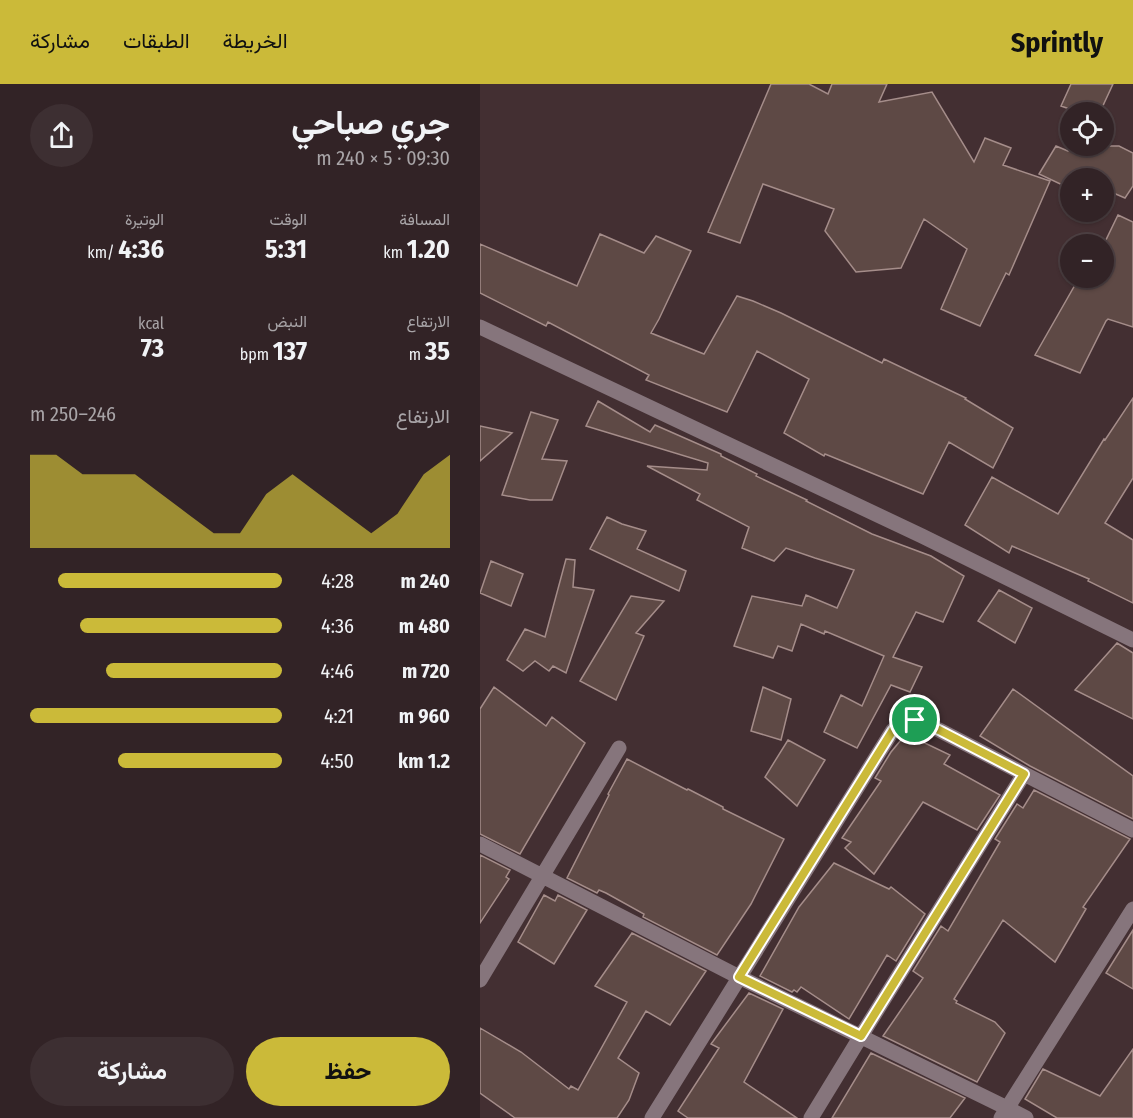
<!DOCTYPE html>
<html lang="ar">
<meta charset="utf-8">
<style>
body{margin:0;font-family:"Fira Sans Condensed",Vazirmatn,sans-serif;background:#3d2f32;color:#f1f3f6;direction:rtl;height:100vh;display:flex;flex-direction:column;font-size:22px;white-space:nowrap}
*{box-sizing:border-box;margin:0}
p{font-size:20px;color:#a8a4a7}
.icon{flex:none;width:33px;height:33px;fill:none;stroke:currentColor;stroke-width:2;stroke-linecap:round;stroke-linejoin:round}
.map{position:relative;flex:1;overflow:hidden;direction:ltr}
.panel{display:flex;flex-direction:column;background:#322326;width:480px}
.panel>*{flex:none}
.tools{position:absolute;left:580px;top:18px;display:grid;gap:12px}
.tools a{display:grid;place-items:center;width:54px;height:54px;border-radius:50%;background:#322326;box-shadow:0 2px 4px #0004,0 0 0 2px #4d4043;font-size:30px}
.pin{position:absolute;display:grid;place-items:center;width:51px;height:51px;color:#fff;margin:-26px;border:3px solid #fff;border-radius:50%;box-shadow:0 2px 6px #0007}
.round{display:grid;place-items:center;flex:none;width:63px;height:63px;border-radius:32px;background:#3d2f32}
.summary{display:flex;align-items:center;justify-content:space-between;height:102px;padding:0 30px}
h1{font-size:33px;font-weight:700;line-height:45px}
.metrics{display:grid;grid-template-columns:repeat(3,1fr);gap:9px;height:102px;padding:6px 30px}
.metrics div{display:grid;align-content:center}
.metrics b{font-size:26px;font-weight:700}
.metrics small{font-size:16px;font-weight:400}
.metrics p{font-size:16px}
.chart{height:168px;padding:12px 30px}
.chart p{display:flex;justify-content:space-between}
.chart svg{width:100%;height:108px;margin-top:6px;fill:#cbba39;opacity:.7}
.action{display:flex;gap:12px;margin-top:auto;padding:12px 30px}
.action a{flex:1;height:69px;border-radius:36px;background:#cbba39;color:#111;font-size:24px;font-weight:700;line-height:69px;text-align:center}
.action a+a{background:#3d2f32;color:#f1f3f6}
ul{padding:0 30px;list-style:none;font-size:20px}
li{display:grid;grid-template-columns:96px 72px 1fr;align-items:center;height:45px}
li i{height:15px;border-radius:8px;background:#cbba39}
header{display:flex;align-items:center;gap:36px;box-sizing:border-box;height:84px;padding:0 30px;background:#cbba39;color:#111}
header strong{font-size:28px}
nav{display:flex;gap:33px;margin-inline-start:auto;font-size:21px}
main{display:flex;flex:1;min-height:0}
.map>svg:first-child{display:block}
.building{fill:#5e4945;stroke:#a58d8a;stroke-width:1.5}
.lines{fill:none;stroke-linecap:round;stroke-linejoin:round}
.minor{stroke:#86757c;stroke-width:15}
.route-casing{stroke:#fff;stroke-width:12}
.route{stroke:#cbba39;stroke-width:8}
</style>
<header>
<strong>Sprintly</strong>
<nav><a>الخريطة</a><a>الطبقات</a><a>مشاركة</a></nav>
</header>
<main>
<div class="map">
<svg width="653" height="1034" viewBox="0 0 653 1034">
<rect width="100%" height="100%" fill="#432f32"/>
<path class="building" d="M 291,0 L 329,0 L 348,10 L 352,0 L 407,0 L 399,18 L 452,8 L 494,78 L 505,54 L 531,64 L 523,81 L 570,97 L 529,191 L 526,189 L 500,242 L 461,225 L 487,165 L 444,135 L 421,184 L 376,188 L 345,147 L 354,125 L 283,100 L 260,159 L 228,148 Z
M 591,0 L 633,0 L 620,28 L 598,28 L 581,22 Z
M 576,62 L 588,67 L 592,62 L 639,62 L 653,69 L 653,102 L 645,114 L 624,105 L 624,94 L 601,94 L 591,90 L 591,105 L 559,90 Z
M 638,131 L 653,138 L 653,243 L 628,235 L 626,237 L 600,289 L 555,271 L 599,194 L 624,194 L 624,160 Z
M 120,150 L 164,169 L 176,152 L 211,167 L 179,235 L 171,249 L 224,270 L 257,212 L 273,217 L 301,229 L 402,279 L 404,275 L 486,314 L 485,315 L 533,344 L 513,384 L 469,358 L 443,410 L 345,370 L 344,372 L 304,349 L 329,295 L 277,267 L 247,328 L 166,296 L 169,291 L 68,238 L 66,242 L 0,209 L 0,160 L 97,202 Z
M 653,314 L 653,394 L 625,439 L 653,456 L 653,519 L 608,497 L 609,495 L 532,462 L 529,469 L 485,441 L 512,393 L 578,430 L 624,355 L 625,356 Z
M 118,317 L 170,348 L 175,341 L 241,370 L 241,372 L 277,390 L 276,392 L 327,416 L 326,417 L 392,450 L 451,472 L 484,492 L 463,538 L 436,528 L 413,573 L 442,583 L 430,608 L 411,601 L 377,664 L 344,648 L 361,611 L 382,622 L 404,572 L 345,547 L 344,550 L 321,540 L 312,567 L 298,562 L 293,574 L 254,562 L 272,512 L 322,522 L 326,511 L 357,524 L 374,486 L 335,474 L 306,464 L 294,477 L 262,464 L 269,443 L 217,416 L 220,410 L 167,382 L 227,386 L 228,379 L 106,342 Z
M 51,328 L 78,336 L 62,375 L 87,377 L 72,416 L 50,416 L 22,411 Z
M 0,342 L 32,349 L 0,377 Z
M 127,433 L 142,440 L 166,447 L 157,465 L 206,487 L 199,507 L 110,465 Z
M 86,475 L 95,476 L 93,503 L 114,506 L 86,589 L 73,582 L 69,587 L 55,577 L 43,587 L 27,576 L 45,545 L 65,553 Z
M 11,477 L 43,490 L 31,522 L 0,509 Z
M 519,506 L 552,524 L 535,559 L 498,537 Z
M 151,512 L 184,517 L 156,549 L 164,552 L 136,616 L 100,597 Z
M 637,559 L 653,569 L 653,635 L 595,606 Z
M 14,603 L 66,642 L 72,633 L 105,659 L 40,770 L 0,750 L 0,625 Z
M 283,603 L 311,615 L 301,656 L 271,647 Z
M 533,605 L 653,692 L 653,735 L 550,682 L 500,652 Z
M 426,650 L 470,671 L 464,680 L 520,711 L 497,746 L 443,718 L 394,790 L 365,764 L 371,758 L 362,754 L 401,697 L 395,694 L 411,668 Z
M 308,656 L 345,676 L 317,722 L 285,693 Z
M 147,675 L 207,706 L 208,705 L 243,723 L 243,725 L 304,755 L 271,820 L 237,871 L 163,833 L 164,830 L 126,809 L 119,806 L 117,809 L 87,794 L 129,711 L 128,710 Z
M 554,706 L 650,755 L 603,823 L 606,825 L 575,878 L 523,836 L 474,915 L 477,917 L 476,919 L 515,938 L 525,949 L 497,998 L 403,952 L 443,894 L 433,887 L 461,842 L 468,847 L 520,758 L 515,755 L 537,720 L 543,724 Z
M 0,771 L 30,786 L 26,793 L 29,795 L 0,839 Z
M 354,779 L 409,805 L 411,803 L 445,830 L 416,877 L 407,871 L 369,935 L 321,903 L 317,908 L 314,906 L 312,908 L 280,892 L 319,823 Z
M 64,811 L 75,817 L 78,811 L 107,826 L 74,880 L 38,858 Z
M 653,846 L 653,905 L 626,889 Z
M 152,849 L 226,887 L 190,941 L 166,927 L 138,974 L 159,989 L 149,1016 L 137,1034 L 35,1034 L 0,1009 L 0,944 L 41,968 L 89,1005 L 91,1002 L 98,1006 L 147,918 L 115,902 Z
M 269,909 L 303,925 L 264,998 L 317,1034 L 208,1034 L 198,1027 L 239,964 L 231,960 Z
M 653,965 L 653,1034 L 577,1034 L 545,1015 L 563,985 L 620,1012 Z
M 391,969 L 485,1014 L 470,1034 L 352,1034 Z"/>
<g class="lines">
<path class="minor" d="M 0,243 L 442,452 L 653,556
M 0,760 L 259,893 L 527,1024 L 546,1034
M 0,896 L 139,664
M 172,1034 L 413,646 L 434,636 L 459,646 L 653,746
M 331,1034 L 381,952 L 544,690
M 521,1034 L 653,825"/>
</g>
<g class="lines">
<defs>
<path id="route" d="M 435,636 L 459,646 L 544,690 L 381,952 L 259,893 L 413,646 Z"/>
</defs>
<use href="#route" class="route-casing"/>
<use href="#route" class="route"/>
</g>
</svg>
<div class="tools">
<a><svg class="icon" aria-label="locate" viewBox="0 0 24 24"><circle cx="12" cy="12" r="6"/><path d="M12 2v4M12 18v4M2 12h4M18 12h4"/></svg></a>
<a>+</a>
<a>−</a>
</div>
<div class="pin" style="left:435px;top:636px;background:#1e9e55"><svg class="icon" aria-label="arrive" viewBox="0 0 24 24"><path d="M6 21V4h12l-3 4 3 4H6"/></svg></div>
</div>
<section class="panel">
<div class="summary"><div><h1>جري صباحي</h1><p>09:30 · 5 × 240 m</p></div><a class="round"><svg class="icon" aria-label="share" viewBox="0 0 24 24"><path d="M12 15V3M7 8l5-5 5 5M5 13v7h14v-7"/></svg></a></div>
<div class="metrics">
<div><p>المسافة</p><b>1.20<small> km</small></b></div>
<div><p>الوقت</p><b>5:31</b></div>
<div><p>الوتيرة</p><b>4:36<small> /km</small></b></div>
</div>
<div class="metrics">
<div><p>الارتفاع</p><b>35<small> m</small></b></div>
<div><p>النبض</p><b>137<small> bpm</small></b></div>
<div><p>kcal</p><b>73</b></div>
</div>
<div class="chart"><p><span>الارتفاع</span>246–250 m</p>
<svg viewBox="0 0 160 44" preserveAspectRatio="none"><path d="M0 44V6L10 6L20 14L30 14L40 14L50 22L60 30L70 38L80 38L90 22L100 14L110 22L120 30L130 38L140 30L150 14L160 6V44z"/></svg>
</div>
<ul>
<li><b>240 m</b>4:28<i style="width:89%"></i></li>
<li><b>480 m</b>4:36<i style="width:80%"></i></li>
<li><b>720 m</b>4:46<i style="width:70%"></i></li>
<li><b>960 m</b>4:21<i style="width:100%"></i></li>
<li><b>1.2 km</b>4:50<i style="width:65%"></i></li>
</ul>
<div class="action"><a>حفظ</a><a>مشاركة</a></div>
</section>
</main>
